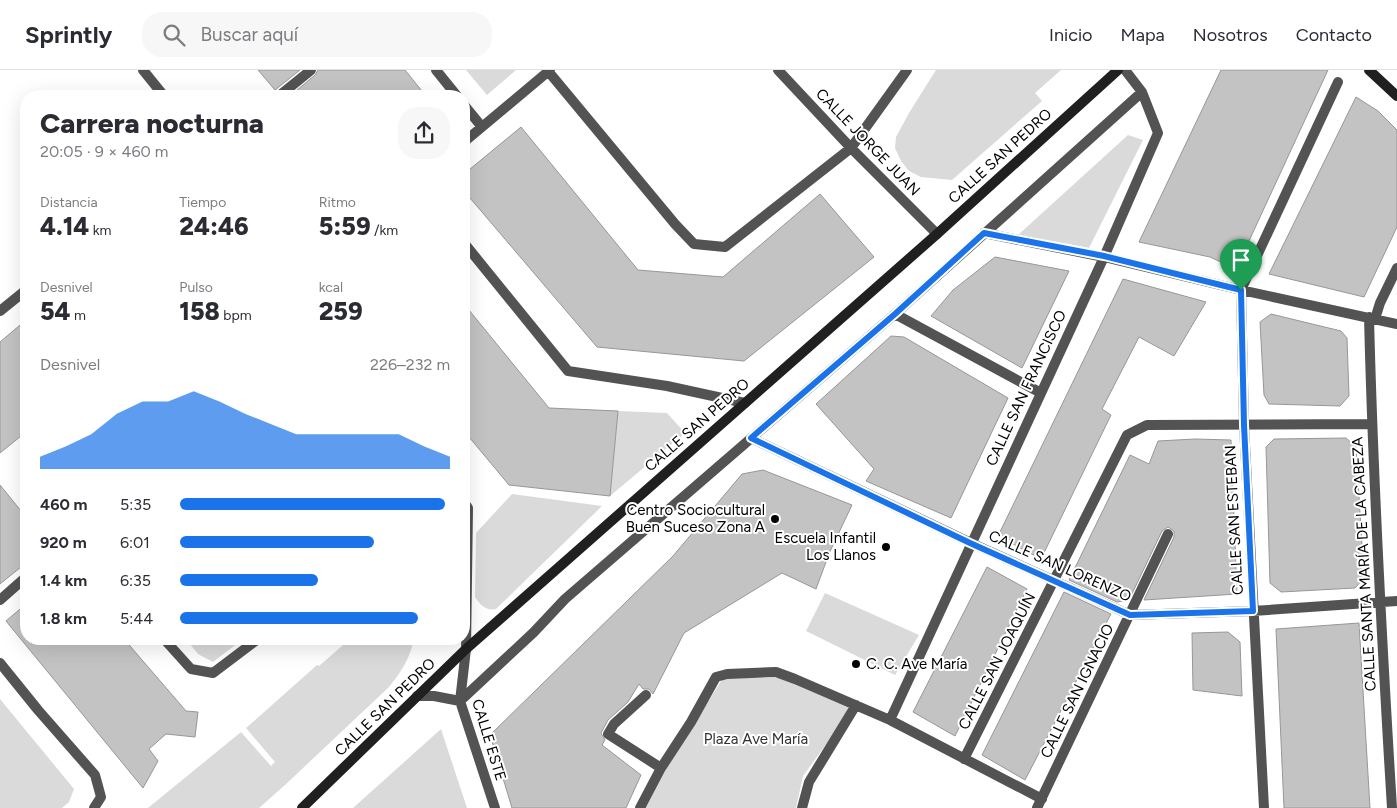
<!DOCTYPE html>
<html lang="es">
<meta charset="utf-8">
<style>
body{margin:0;font-family:Figtree,sans-serif;background:#f7f7f7;color:#2b2b33;height:100vh;display:flex;flex-direction:column;font-size:19px;white-space:nowrap}
*{box-sizing:border-box;margin:0}
p{font-size:16px;color:#7c7c81}
.icon{flex:none;width:28px;height:28px;fill:none;stroke:currentColor;stroke-width:2;stroke-linecap:round;stroke-linejoin:round}
.map{position:relative;flex:1;overflow:hidden}
.drawer{position:absolute;left:20px;top:20px;width:450px;height:555px;display:flex;flex-direction:column;background:#fff;border-radius:20px;box-shadow:0 5px 20px #0002}
.drawer>*{flex:none}
.pin{position:absolute;display:grid;place-items:center;width:42px;height:42px;color:#fff;margin:-51px -21px;border-radius:50% 50% 50% 0;rotate:-45deg;box-shadow:0 0 5px #0007}
.pin .icon{rotate:45deg}
.round{display:grid;place-items:center;flex:none;width:52px;height:52px;border-radius:20px;background:#f7f7f7}
.headline{display:flex;align-items:center;justify-content:space-between;height:85px;padding:0 20px}
h1{font-size:28px;font-weight:800;line-height:38px}
.metrics{display:grid;grid-template-columns:repeat(3,1fr);gap:8px;height:85px;padding:5px 20px}
.metrics div{display:grid;align-content:center}
.metrics b{font-size:25px;font-weight:800}
.metrics small{font-size:14px;font-weight:400}
.metrics p{font-size:14px}
.chart{height:140px;padding:10px 20px}
.chart p{display:flex;justify-content:space-between}
.chart svg{width:100%;height:90px;margin-top:5px;fill:#1a73e8;opacity:.7}
ul{padding:0 20px;list-style:none;font-size:16px}
li{display:grid;grid-template-columns:80px 60px 1fr;align-items:center;height:38px}
li i{height:12px;border-radius:6px;background:#1a73e8}
header{display:flex;align-items:center;gap:30px;box-sizing:border-box;height:70px;padding:0 25px;background:#fff;border-bottom:1px solid #e1e1e2}
header strong{font-size:24px}
nav{display:flex;gap:28px;margin-inline-start:auto;font-size:18px}
.search{width:350px;height:45px;background:#f7f7f7;display:flex;align-items:center;gap:12px;box-sizing:border-box;padding:0 18px;border-radius:20px;color:#7c7c81;font-size:19px}
.map>svg:first-child{display:block}
.green{fill:#dadada}
.building{fill:#c3c3c3;stroke:#979797}
.lines{fill:none;stroke-linecap:round;stroke-linejoin:round}
.pedestrian{stroke:#535353;stroke-width:10}
.minor{stroke:#535353;stroke-width:10}
.secondary{stroke:#202020;stroke-width:10}
.route-casing{stroke:#fff;stroke-width:10}
.route{stroke:#1a73e8;stroke-width:6}
.poi-dot{fill:#000;stroke:#fff;stroke-width:2}
.labels{text-anchor:middle;dominant-baseline:central;stroke-width:4;stroke-linejoin:round;paint-order:stroke}
.street-label{font-size:15px;fill:#000;stroke:#fff}
.poi-label{font-size:15px;fill:#000;stroke:#fff;text-anchor:end}
.park-label{font-size:15px;fill:#313131;stroke:#fff}
</style>
<header>
<strong>Sprintly</strong>
<div class="search"><svg class="icon" aria-label="search" viewBox="0 0 24 24"><circle cx="10" cy="10" r="6"/><path d="M15 15l6 6"/></svg>Buscar aquí</div>
<nav><a>Inicio</a><a>Mapa</a><a>Nosotros</a><a>Contacto</a></nav>
</header>
<div class="map">
<svg width="1397" height="738" viewBox="0 0 1397 738">
<rect width="100%" height="100%" fill="#fff"/>
<path class="green" d="M 466,0 L 516,0 L 487,25 Z
M 936,0 L 1061,0 L 1035,23 L 1042,31 L 952,110 L 921,107 L 909,101 L 901,91 L 895,78 L 896,67 L 909,43 Z
M 1128,65 L 1143,70 L 1089,178 L 1018,165 Z
M 618,341 L 667,343 L 685,363 L 610,426 Z
M 512,424 L 602,436 L 496,539 C 486,541 480,535 475,527 L 476,463 Z
M 825,523 L 919,565 L 895,605 L 806,561 Z
M 186,569 L 243,569 L 213,592 L 198,584 Z
M 350,569 L 414,569 C 410,588 402,601 389,617 L 285,715 L 259,738 L 148,738 L 241,662 L 271,696 L 275,692 L 246,658 L 317,595 L 319,596 Z
M 723,608 L 782,608 L 854,636 L 803,706 L 796,738 L 646,738 L 669,694 Z
M 0,629 L 74,719 L 69,732 L 62,738 L 0,738 Z
M 441,659 L 467,738 L 353,738 Z"/>
<path class="building" d="M 258,0 L 300,0 L 275,20 Z
M 318,0 L 405,0 L 426,26 L 290,26 L 315,5 Z
M 1221,0 L 1328,0 L 1236,199 L 1210,187 L 1139,172 Z
M 1356,27 L 1378,41 L 1397,60 L 1397,157 L 1364,227 L 1269,204 Z
M 521,57 L 638,200 L 723,207 L 820,124 L 874,187 L 744,291 L 597,277 L 464,121 L 464,104 Z
M 995,187 L 1069,201 L 1022,298 L 931,246 L 953,220 Z
M 1123,209 L 1206,232 L 1174,286 L 1139,267 L 1102,339 L 1111,345 L 1041,489 L 998,466 Z
M 464,234 L 549,338 L 618,341 L 610,426 L 509,415 L 464,361 Z
M 1271,244 L 1341,261 L 1347,268 L 1349,326 L 1340,336 L 1269,334 L 1264,325 L 1260,252 Z
M 26,250 L 26,362 L 0,383 L 0,272 Z
M 891,266 L 904,267 L 1008,328 L 951,448 L 866,411 L 874,399 L 816,334 Z
M 1346,368 L 1356,377 L 1364,508 L 1355,518 L 1281,522 L 1270,513 L 1266,377 L 1274,369 Z
M 1195,369 L 1231,370 L 1237,524 L 1144,530 L 1174,467 L 1174,461 L 1168,457 L 1162,461 L 1129,530 L 1117,532 L 1069,510 L 1130,385 L 1149,394 L 1158,371 Z
M 763,400 L 852,435 L 825,492 L 826,492 L 816,519 L 782,503 L 684,563 L 653,624 L 649,619 L 643,619 L 639,614 L 628,632 L 608,650 L 601,663 L 605,670 L 602,675 L 641,705 L 626,738 L 512,738 L 490,665 L 673,486 L 742,404 Z
M 0,415 L 26,447 L 26,493 L 0,514 Z
M 987,497 L 1027,519 L 955,666 L 913,642 Z
M 1064,522 L 1111,544 L 1025,710 L 982,685 Z
M 26,534 L 26,569 L 124,569 L 186,641 L 198,642 L 195,667 L 166,664 L 149,679 L 158,691 L 143,718 L 6,551 Z
M 1359,553 L 1370,738 L 1284,738 L 1276,559 Z
M 1228,562 L 1240,572 L 1242,626 L 1193,620 L 1192,563 Z"/>
<g class="lines">
<path class="pedestrian" d="M 751,368 L 971,473"/>
<path class="minor" d="M 143,0 L 164,26
M 436,0 L 457,26
M 778,0 L 851,78 L 937,164
M 548,1 L 675,154 L 694,174 L 725,177 L 851,78 L 907,0
M 279,26 L 311,0
M 464,35 L 482,57
M 464,72 L 550,0
M 984,163 L 1104,187 L 1241,220 L 1397,254
M 464,173 L 568,301 L 667,316 L 745,333
M 0,241 L 26,220
M 895,244 L 1041,323
M 1369,247 C 1373,411 1382,575 1392,738
M 1375,249 L 1380,233 L 1397,198
M 464,432 L 468,438 L 466,579 L 460,631 L 495,738
M 971,473 L 1130,545 L 1253,541 L 1397,531
M 0,530 L 26,507
M 164,569 L 191,599 L 213,603 L 258,569
M 0,593 L 38,640 L 95,705 L 101,727 L 94,738
M 417,626 L 434,626 L 460,631 L 534,562 L 565,529 L 895,244 L 1142,22
M 890,650 L 1104,187 L 1158,63 L 1142,22 L 1125,0
M 964,689 L 1127,365 L 1147,355 L 1371,354
M 661,698 L 691,652 L 716,607 L 727,604 L 776,602 L 795,609 L 890,650 L 1042,729
M 640,738 L 661,698 L 608,664 L 614,654 L 646,625
M 802,738 L 809,712 L 856,635
M 1037,738 L 1168,464
M 1264,738 L 1244,355 L 1241,220 L 1338,12"/>
<path class="secondary" d="M 1369,0 L 1397,26
M 302,738 L 466,579 L 937,164 L 1118,0"/>
</g>
<g class="lines">
<defs>
<path id="route" d="M 984,163 L 1104,186 L 1241,220 L 1244,355 L 1253,541 L 1130,545 L 970,473 L 751,368 L 895,244 Z"/>
</defs>
<use href="#route" class="route-casing"/>
<use href="#route" class="route"/>
</g>
<g class="poi-dot">
<circle cx="775" cy="449" r="5"/>
<circle cx="886" cy="477" r="5"/>
<circle cx="856" cy="594" r="5"/>
</g>
<g class="labels">
<g class="street-label">
<text transform="translate(868 72) rotate(46)">CALLE JORGE JUAN</text>
<text transform="translate(1000 86) rotate(-42)">CALLE SAN PEDRO</text>
<text transform="translate(1026 318) rotate(-65)">CALLE SAN FRANCISCO</text>
<text transform="translate(697 355) rotate(-41)">CALLE SAN PEDRO</text>
<text transform="translate(1234 450) rotate(-93)">CALLE SAN ESTEBAN</text>
<text transform="translate(1364 494) rotate(-93)">CALLE SANTA MARÍA DE LA CABEZA</text>
<text transform="translate(1060 496) rotate(24)">CALLE SAN LORENZO</text>
<text transform="translate(997 591) rotate(-63)">CALLE SAN JOAQUÍN</text>
<text transform="translate(1077 621) rotate(-64)">CALLE SAN IGNACIO</text>
<text transform="translate(385 637) rotate(-44)">CALLE SAN PEDRO</text>
<text transform="translate(489 670) rotate(73)">CALLE ESTE</text>
</g>
<g class="poi-label">
<text x="765" y="440">Centro Sociocultural<tspan x="765" dy="17">Buen Suceso Zona A</tspan></text>
<text x="876" y="468">Escuela Infantil<tspan x="876" dy="17">Los Llanos</tspan></text>
<text x="866" y="594" text-anchor="start">C. C. Ave María</text>
</g>
<g class="park-label">
<text x="756" y="669">Plaza Ave María</text>
</g>
</g>
</svg>
<div class="pin" style="left:1241px;top:220px;background:#1e9e55"><svg class="icon" aria-label="arrive" viewBox="0 0 24 24"><path d="M6 21V4h12l-3 4 3 4H6"/></svg></div>
<section class="drawer">
<div class="headline"><div><h1>Carrera nocturna</h1><p>20:05 · 9 × 460 m</p></div><a class="round"><svg class="icon" aria-label="share" viewBox="0 0 24 24"><path d="M12 15V3M7 8l5-5 5 5M5 13v7h14v-7"/></svg></a></div>
<div class="metrics">
<div><p>Distancia</p><b>4.14<small> km</small></b></div>
<div><p>Tiempo</p><b>24:46</b></div>
<div><p>Ritmo</p><b>5:59<small> /km</small></b></div>
</div>
<div class="metrics">
<div><p>Desnivel</p><b>54<small> m</small></b></div>
<div><p>Pulso</p><b>158<small> bpm</small></b></div>
<div><p>kcal</p><b>259</b></div>
</div>
<div class="chart"><p><span>Desnivel</span>226–232 m</p>
<svg viewBox="0 0 160 44" preserveAspectRatio="none"><path d="M0 44V38L10 33L20 27L30 17L40 11L50 11L60 6L70 11L80 17L90 22L100 27L110 27L120 27L130 27L140 27L150 33L160 38V44z"/></svg>
</div>
<ul>
<li><b>460 m</b>5:35<i style="width:98%"></i></li>
<li><b>920 m</b>6:01<i style="width:72%"></i></li>
<li><b>1.4 km</b>6:35<i style="width:51%"></i></li>
<li><b>1.8 km</b>5:44<i style="width:88%"></i></li>
</ul>
</section>
</div>
